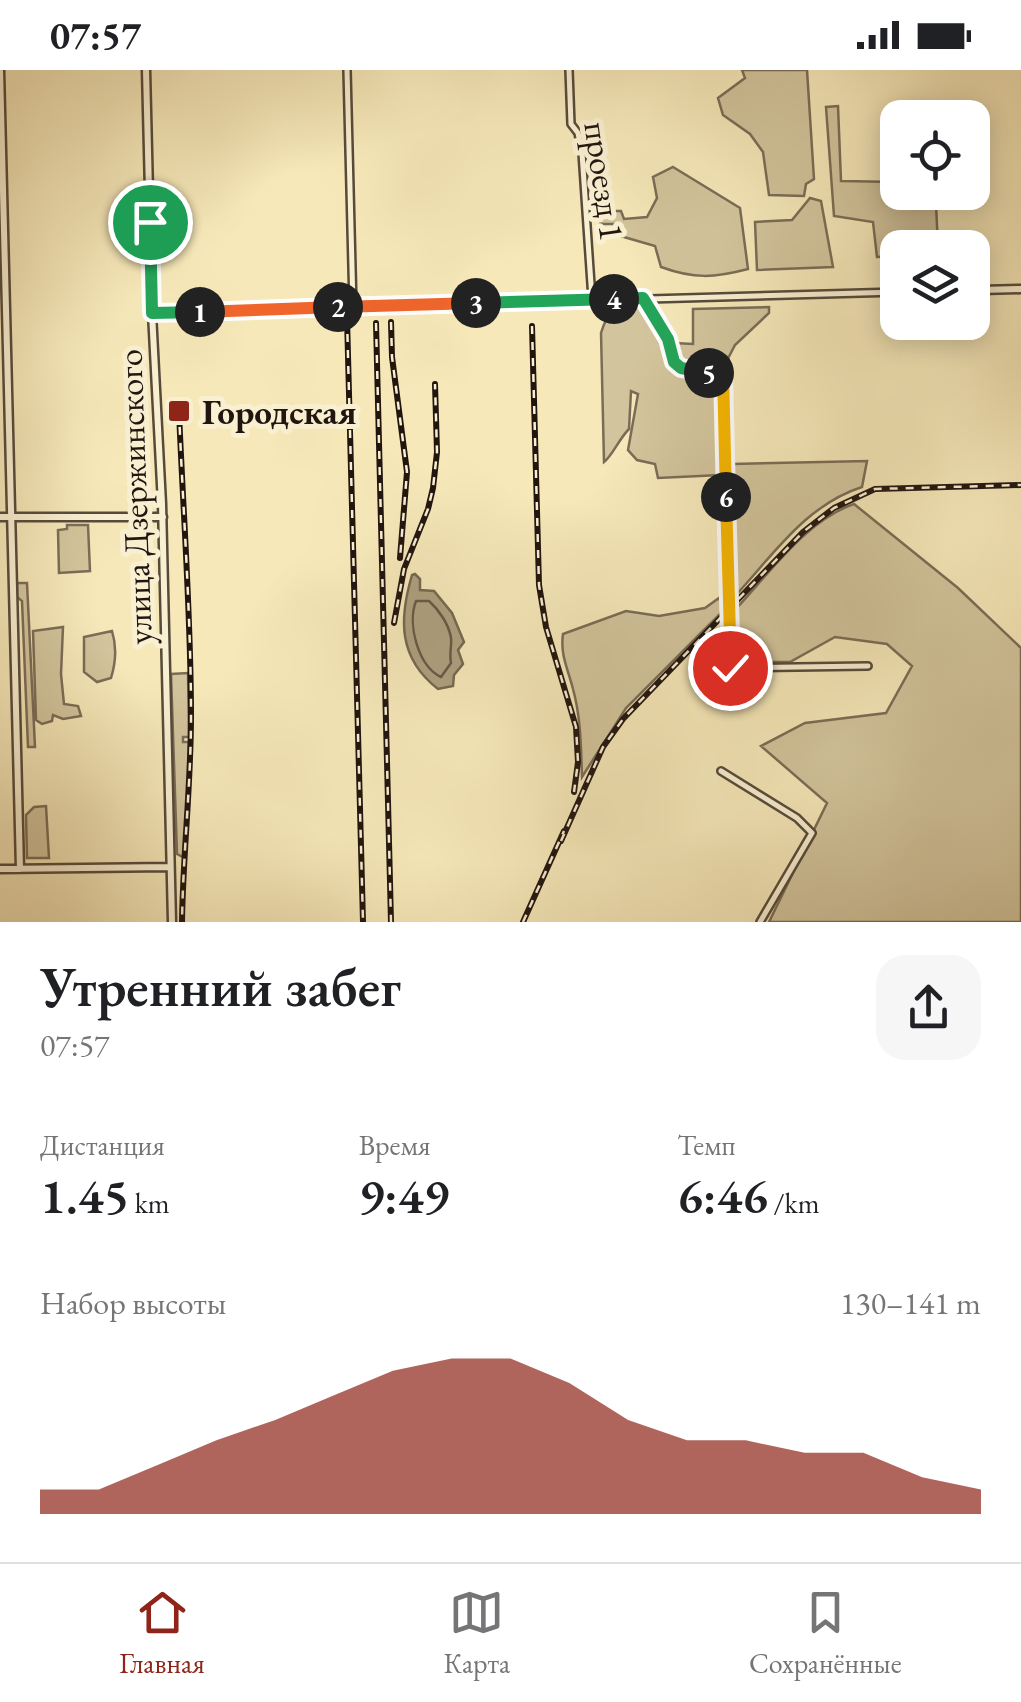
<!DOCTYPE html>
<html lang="ru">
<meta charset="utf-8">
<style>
body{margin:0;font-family:"EB Garamond",serif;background:#f6f6f6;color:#202124;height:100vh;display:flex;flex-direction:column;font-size:38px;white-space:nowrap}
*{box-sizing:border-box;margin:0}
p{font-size:32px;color:#757577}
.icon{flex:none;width:55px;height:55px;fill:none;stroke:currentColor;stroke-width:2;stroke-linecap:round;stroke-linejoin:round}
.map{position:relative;height:852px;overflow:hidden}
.panel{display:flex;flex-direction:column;background:#fff;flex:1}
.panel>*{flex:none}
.buttons{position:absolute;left:880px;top:30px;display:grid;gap:20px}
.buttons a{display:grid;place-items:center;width:110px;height:110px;border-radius:20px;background:#fff;box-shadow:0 5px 25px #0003;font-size:50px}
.pin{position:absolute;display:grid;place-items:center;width:85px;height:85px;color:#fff;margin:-42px;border:5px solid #fff;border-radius:50%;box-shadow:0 2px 10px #0007}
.km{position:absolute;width:50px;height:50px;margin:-25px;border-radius:50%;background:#222;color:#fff;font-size:28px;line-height:50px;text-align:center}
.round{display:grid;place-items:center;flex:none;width:105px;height:105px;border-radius:30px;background:#f6f6f6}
.head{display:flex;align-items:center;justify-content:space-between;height:170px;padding:0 40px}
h1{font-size:55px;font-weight:600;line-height:75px}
.figures{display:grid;grid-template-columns:repeat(3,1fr);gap:15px;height:170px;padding:10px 40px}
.figures div{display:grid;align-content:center}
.figures b{font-size:50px;font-weight:600}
.figures small{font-size:28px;font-weight:400}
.figures p{font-size:28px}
.chart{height:280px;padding:20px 40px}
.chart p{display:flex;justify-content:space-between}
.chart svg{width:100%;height:180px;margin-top:10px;fill:#8f2418;opacity:.7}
.status{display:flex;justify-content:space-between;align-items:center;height:70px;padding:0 50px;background:#fff;direction:ltr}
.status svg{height:28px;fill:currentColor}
.tabs{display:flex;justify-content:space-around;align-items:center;height:140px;border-top:2px solid #e0e0e0;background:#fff;font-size:28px;color:#757577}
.tabs a{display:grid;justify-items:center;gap:5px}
.tabs .active{color:#8f2418}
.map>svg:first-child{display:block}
.green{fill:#d2c49c;stroke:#7a6c56;stroke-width:2.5}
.water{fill:#aea07f;stroke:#766852;stroke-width:2.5}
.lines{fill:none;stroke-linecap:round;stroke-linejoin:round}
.shore{stroke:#685a47;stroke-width:2.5}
.minor-casing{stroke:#564a3a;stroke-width:10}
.tertiary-casing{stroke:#564a3a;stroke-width:11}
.minor{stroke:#f9f0d2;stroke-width:5}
.tertiary{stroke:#f9f0d2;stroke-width:6}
.rail-casing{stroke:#21150f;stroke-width:6}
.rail{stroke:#f9f0d2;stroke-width:2.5;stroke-dasharray:8;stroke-linecap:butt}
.split-1-casing{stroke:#fff;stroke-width:20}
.split-2-casing{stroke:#fff;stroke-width:20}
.split-3-casing{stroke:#fff;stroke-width:20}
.split-4-casing{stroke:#fff;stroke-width:20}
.split-5-casing{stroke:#fff;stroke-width:20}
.split-6-casing{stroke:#fff;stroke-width:20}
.split-7-casing{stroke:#fff;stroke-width:20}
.split-8-casing{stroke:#fff;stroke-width:20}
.split-1{stroke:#22a559;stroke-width:12}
.split-2{stroke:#f0652b;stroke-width:12}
.split-3{stroke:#f0652b;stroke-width:12}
.split-4{stroke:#22a559;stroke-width:12}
.split-5{stroke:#22a559;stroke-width:12}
.split-6{stroke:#f5b400;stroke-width:12}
.split-7{stroke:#f5b400;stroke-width:12}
.split-8{stroke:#f5b400;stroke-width:12}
.poi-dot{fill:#8f2418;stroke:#f9f0d2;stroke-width:4}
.labels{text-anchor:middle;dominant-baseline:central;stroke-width:10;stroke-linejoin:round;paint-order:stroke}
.street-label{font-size:35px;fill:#21150f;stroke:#f9f0d2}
.poi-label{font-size:35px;font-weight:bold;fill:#21150f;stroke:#f9f0d2;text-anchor:start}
</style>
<div class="status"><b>07:57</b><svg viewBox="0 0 49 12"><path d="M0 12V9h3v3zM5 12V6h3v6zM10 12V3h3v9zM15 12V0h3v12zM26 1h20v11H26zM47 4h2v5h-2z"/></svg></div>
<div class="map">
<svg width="1021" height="852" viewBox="0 0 1021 852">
<rect width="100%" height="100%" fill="#f6e8b9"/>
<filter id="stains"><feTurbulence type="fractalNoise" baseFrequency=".002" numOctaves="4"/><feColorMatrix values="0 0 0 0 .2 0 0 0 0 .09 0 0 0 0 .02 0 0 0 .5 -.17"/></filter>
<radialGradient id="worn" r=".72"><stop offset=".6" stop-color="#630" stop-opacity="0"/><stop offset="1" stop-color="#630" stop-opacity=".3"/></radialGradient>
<path class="green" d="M 742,0 L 807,0 L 814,109 L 806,114 L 804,126 L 769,125 L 763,82 L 750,64 L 723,45 L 718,28 L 745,8 Z
M 838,36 L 841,111 L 897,112 L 898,122 L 920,123 L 922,130 L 936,134 L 938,177 L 898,178 L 897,186 L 877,187 L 873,152 L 834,146 L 826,37 Z
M 673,97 L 740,138 L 748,199 C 714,208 694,209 661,197 L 655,176 L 617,165 L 617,154 L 600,154 L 601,141 L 621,141 L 624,149 L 647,147 L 657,128 L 653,107 Z
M 810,128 L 821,131 L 833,197 L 757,200 L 755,152 L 792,150 Z
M 636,234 C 658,246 665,270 669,293 L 689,307 L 719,315 L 720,405 L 658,408 L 655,394 L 637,390 L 628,380 L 638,324 L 631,321 L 629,359 C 619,369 612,386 604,392 L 601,263 C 607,242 615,237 636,234 Z
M 769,237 L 769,243 L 735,275 L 721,302 C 689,298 678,303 669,269 L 674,273 L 693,274 L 693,239 Z
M 867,391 L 862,417 C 806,435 774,484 735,526 L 733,394 Z
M 854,434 L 958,518 L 1021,578 L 1021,852 L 769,852 L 827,733 L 761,676 L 805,653 L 886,643 L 912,596 L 887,574 L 835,567 L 790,592 L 735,592 L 734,541 C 768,505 806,450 854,434 Z
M 67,455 L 88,455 L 90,501 L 59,503 L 58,460 L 67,459 Z
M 17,513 L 27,513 L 35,677 L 28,677 L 22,531 L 17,527 Z
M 719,528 L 724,540 L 626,638 L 582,707 C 581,678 581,648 573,619 C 568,599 560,585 563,564 L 626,541 L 659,546 L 705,538 Z
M 63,557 L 61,604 L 64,634 L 78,636 L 81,646 L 63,649 L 53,645 L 52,651 L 42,654 L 36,650 L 33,561 Z
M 112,561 C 117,577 116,592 111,608 L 97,612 L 84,602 L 84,567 Z
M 188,603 L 189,667 L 183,667 L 183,672 L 189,672 L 188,738 L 183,787 L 177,784 L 171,604 Z
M 46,736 L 49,788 L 27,788 L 26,745 L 34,737 Z"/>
<path class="water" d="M 415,504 L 420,509 L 420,520 L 434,521 L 452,543 L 464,572 L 458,580 L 463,594 L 454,605 L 453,616 L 438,619 C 398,588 399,549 412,505 Z"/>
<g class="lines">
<path class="shore" d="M 416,531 L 429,531 C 438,539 449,554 451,568 C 452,576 449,583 451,593 L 441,607 C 418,596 407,554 416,531 Z"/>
<defs>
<path id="minor" d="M 347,0 L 353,237
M 569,0 L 571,54 L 578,63 L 582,83 L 592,229
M 643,228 L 668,269 L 673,291 L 681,298 L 723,303 L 730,598 L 868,596
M 152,243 L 898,222
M 721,701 L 797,748 L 812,763 L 760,852"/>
<path id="tertiary" d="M 0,0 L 20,799
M 146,0 L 152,243 L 162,434 L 172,852
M 981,220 L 1021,219
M 0,447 L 163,447
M 0,799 L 169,797"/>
</defs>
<use href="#minor" class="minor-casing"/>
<use href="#tertiary" class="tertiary-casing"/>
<use href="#minor" class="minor"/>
<use href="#tertiary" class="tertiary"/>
<defs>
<path id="rail" d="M 347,248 L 363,852
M 391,252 L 392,287 L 407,402 L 400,488
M 376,253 L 391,852
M 532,256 L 539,515 L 546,557 L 576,657 L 578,692 L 574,722
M 179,341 C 183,442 191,544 191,646 C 191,715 183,783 182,852
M 394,553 L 404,499 L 428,439 L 433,418 L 437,382 L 435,314
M 561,771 L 603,677 L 623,649 L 803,462 L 834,438 L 875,419 L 1021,415
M 523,852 L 564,761"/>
</defs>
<use href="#rail" class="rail-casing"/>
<use href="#rail" class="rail"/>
</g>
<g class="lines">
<defs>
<path id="split-1" d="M 150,152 L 152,243 L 200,242"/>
<path id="split-2" d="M 200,242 L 338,237"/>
<path id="split-3" d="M 338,237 L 476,233"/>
<path id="split-4" d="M 476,233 L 614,229"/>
<path id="split-5" d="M 614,229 L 643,228 L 668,269 L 674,292 L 681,298 L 709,303"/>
<path id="split-6" d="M 709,303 L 723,303 L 726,427"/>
<path id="split-7" d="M 726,427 L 730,565"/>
<path id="split-8" d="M 730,565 L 730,598"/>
</defs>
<use href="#split-1" class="split-1-casing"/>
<use href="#split-2" class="split-2-casing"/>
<use href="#split-3" class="split-3-casing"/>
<use href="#split-4" class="split-4-casing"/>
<use href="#split-5" class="split-5-casing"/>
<use href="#split-6" class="split-6-casing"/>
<use href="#split-7" class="split-7-casing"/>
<use href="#split-8" class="split-8-casing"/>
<use href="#split-1" class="split-1"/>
<use href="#split-2" class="split-2"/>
<use href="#split-3" class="split-3"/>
<use href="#split-4" class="split-4"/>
<use href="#split-5" class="split-5"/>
<use href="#split-6" class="split-6"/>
<use href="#split-7" class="split-7"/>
<use href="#split-8" class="split-8"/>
</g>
<rect class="poi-dot" x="167" y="329" width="24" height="24" rx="5"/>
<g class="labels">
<g class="street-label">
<text transform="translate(605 111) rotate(82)">проезд 1</text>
<text transform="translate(134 427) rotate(-92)">улица Дзержинского</text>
</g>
<g class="poi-label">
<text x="202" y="341">Городская</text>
</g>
</g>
<rect width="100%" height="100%" filter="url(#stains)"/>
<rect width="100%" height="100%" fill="url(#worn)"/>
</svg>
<div class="buttons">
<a><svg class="icon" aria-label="locate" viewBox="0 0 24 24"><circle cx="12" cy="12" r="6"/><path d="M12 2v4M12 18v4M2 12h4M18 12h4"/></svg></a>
<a><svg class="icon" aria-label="layers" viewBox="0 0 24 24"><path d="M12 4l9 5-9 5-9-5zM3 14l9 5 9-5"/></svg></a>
</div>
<div class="pin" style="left:150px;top:152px;background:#1e9e55"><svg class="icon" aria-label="arrive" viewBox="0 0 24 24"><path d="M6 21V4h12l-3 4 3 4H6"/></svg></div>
<div class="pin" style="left:730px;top:598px;background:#d93025"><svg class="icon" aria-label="check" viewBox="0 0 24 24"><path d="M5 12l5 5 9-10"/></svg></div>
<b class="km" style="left:200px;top:242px">1</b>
<b class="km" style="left:338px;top:237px">2</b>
<b class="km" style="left:476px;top:233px">3</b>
<b class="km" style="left:614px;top:229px">4</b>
<b class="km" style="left:709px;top:303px">5</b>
<b class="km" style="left:726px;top:427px">6</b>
</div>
<section class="panel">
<div class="head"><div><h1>Утренний забег</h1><p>07:57</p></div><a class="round"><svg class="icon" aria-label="share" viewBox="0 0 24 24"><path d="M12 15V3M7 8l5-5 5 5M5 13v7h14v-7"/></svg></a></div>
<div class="figures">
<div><p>Дистанция</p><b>1.45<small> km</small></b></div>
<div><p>Время</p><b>9:49</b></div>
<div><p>Темп</p><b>6:46<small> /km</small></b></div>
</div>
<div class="chart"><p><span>Набор высоты</span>130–141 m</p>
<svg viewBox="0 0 160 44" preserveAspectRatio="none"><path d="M0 44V38L10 38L20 32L30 26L40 21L50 15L60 9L70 6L80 6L90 12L100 21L110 26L120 26L130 29L140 29L150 35L160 38V44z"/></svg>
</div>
</section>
<nav class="tabs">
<a class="active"><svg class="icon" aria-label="home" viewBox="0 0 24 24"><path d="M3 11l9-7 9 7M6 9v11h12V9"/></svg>Главная</a>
<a><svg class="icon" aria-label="map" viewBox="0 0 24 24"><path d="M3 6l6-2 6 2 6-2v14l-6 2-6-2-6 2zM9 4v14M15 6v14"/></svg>Карта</a>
<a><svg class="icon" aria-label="saved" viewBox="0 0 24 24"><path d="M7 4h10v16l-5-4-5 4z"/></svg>Сохранённые</a>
</nav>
